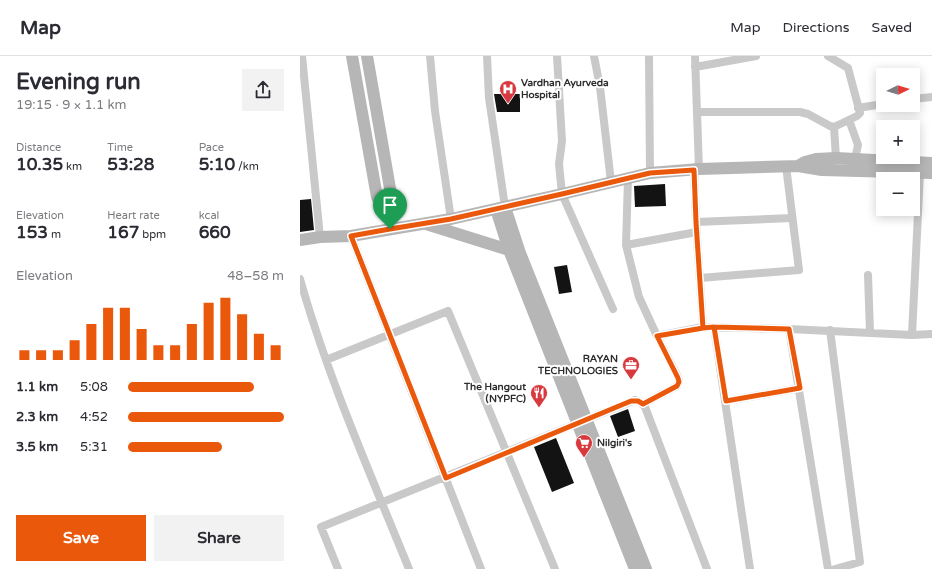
<!DOCTYPE html>
<meta charset="utf-8">
<style>
body{margin:0;font-family:"Varela Round",sans-serif;background:#f2f2f3;color:#2b2b33;height:100vh;display:flex;flex-direction:column;font-size:15px;white-space:nowrap}
*{box-sizing:border-box;margin:0}
p{font-size:13px;color:#7c7c81}
.icon{flex:none;width:22px;height:22px;fill:none;stroke:currentColor;stroke-width:2;stroke-linecap:round;stroke-linejoin:round}
.map{position:relative;flex:1;overflow:hidden}
.panel{display:flex;flex-direction:column;background:#fff;width:300px}
.panel>*{flex:none}
.needle{width:26px;rotate:85deg}
.fabs{position:absolute;left:576px;top:12px;display:grid;gap:8px}
.fabs a{display:grid;place-items:center;width:44px;height:44px;border-radius:0px;background:#fff;box-shadow:0 2px 10px #0003;font-size:20px}
.pin{position:absolute;display:grid;place-items:center;width:34px;height:34px;color:#fff;margin:-41px -17px;border-radius:50% 50% 50% 0;rotate:-45deg;box-shadow:0 0 4px #0007}
.pin .icon{rotate:45deg}
.round{display:grid;place-items:center;flex:none;width:42px;height:42px;border-radius:0px;background:#f2f2f3}
.summary{display:flex;align-items:center;justify-content:space-between;height:68px;padding:0 16px}
h1{font-size:22px;font-weight:700;line-height:30px}
.figures{display:grid;grid-template-columns:repeat(3,1fr);gap:6px;height:68px;padding:4px 16px}
.figures div{display:grid;align-content:center}
.figures b{font-size:17px;font-weight:700}
.figures small{font-size:11px;font-weight:400}
.figures p{font-size:11px}
.chart{height:112px;padding:8px 16px}
.chart p{display:flex;justify-content:space-between}
.chart svg{width:100%;height:72px;margin-top:4px;stroke:#ea580c;stroke-width:6}
.primary-button{display:flex;gap:8px;margin-top:auto;padding:8px 16px}
.primary-button a{flex:1;height:46px;border-radius:0px;background:#ea580c;color:#fff;font-size:16px;font-weight:700;line-height:46px;text-align:center}
.primary-button a+a{background:#f2f2f3;color:#2b2b33}
ul{padding:0 16px;list-style:none;font-size:13px}
li{display:grid;grid-template-columns:64px 48px 1fr;align-items:center;height:30px}
li i{height:10px;border-radius:5px;background:#ea580c}
header{display:flex;align-items:center;gap:24px;box-sizing:border-box;height:56px;padding:0 20px;background:#fff;border-bottom:1px solid #e1e1e2}
header strong{font-size:19px}
nav{display:flex;gap:22px;margin-inline-start:auto;font-size:14px}
main{display:flex;flex:1;min-height:0}
.map>svg:first-child{display:block}
.building{fill:#131313}
.lines{fill:none;stroke-linecap:round;stroke-linejoin:round}
.street{stroke:#c9c9c9;stroke-width:8}
.secondary{stroke:#b6b6b6;stroke-width:12}
.route-casing{stroke:#fff;stroke-width:8}
.route{stroke:#ea580c;stroke-width:5}
.labels{text-anchor:middle;dominant-baseline:central;stroke-width:4;stroke-linejoin:round;paint-order:stroke}
.poi-label{font-size:10px;font-weight:bold;fill:#2c2c2c;stroke:#fff;text-anchor:start}
</style>
<header>
<strong>Map</strong>
<nav><a>Map</a><a>Directions</a><a>Saved</a></nav>
</header>
<main>
<section class="panel">
<div class="summary"><div><h1>Evening run</h1><p>19:15 · 9 × 1.1 km</p></div><a class="round"><svg class="icon" aria-label="share" viewBox="0 0 24 24"><path d="M12 15V3M7 8l5-5 5 5M5 13v7h14v-7"/></svg></a></div>
<div class="figures">
<div><p>Distance</p><b>10.35<small> km</small></b></div>
<div><p>Time</p><b>53:28</b></div>
<div><p>Pace</p><b>5:10<small> /km</small></b></div>
</div>
<div class="figures">
<div><p>Elevation</p><b>153<small> m</small></b></div>
<div><p>Heart rate</p><b>167<small> bpm</small></b></div>
<div><p>kcal</p><b>660</b></div>
</div>
<div class="chart"><p><span>Elevation</span>48–58 m</p>
<svg viewBox="0 0 160 44" preserveAspectRatio="none"><path d="M5 44V38M15 44V38M25 44V38M35 44V32M45 44V22M55 44V12M65 44V12M75 44V25M85 44V35M95 44V35M105 44V22M115 44V9M125 44V6M135 44V16M145 44V28M155 44V35"/></svg>
</div>
<ul>
<li><b>1.1 km</b>5:08<i style="width:81%"></i></li>
<li><b>2.3 km</b>4:52<i style="width:100%"></i></li>
<li><b>3.5 km</b>5:31<i style="width:60%"></i></li>
</ul>
<div class="primary-button"><a>Save</a><a>Share</a></div>
</section>
<div class="map">
<svg width="632" height="513" viewBox="0 0 632 513">
<rect width="100%" height="100%" fill="#fff"/>
<path class="building" d="M 194,38 L 220,38 L 220,56 L 197,56 Z
M 365,128 L 366,150 L 335,151 L 334,130 Z
M 11,143 L 14,174 L 0,176 L 0,144 Z
M 267,209 L 272,236 L 259,238 L 254,211 Z
M 328,353 L 335,375 L 318,381 L 310,360 Z
M 256,382 L 274,427 L 252,436 L 234,391 Z"/>
<g class="lines">
<path class="street" d="M 2,0 L 20,181
M 130,0 L 135,55 L 151,163
M 187,0 L 189,42 L 205,151
M 257,0 L 262,85 L 259,108 L 262,138 L 313,253
M 294,0 L 300,31 L 311,126
M 349,0 L 350,117
M 395,0 L 399,113
M 395,11 L 456,0
M 613,43 L 632,41
M 558,52 L 583,48
M 397,56 L 500,56 L 508,58 L 530,70 L 534,71 L 557,60 L 560,57 L 548,12 L 528,0
M 549,64 L 558,89 L 555,103
M 534,71 L 536,102
M 394,114 L 396,166 L 403,271 L 489,273 L 612,279 L 632,278
M 328,122 L 326,189 L 339,241 L 357,280 L 403,271
M 396,166 L 492,162
M 51,180 L 181,513
M 326,189 L 397,176
M 568,219 L 570,276
M 400,222 L 499,214 L 486,110
M 0,223 C 28,322 70,417 109,513
M 414,271 L 450,513
M 489,273 L 528,513
M 530,274 L 560,506 L 535,513
M 612,279 L 620,117
M 26,304 L 148,255 L 255,513
M 426,345 L 500,332
M 343,348 L 377,330 L 379,326 L 378,321 L 357,280
M 38,513 L 21,471 L 335,344 L 340,346 L 345,351 L 407,513"/>
<path class="secondary" d="M 52,0 L 77,141 L 86,154 L 91,138 L 67,0
M 498,110 L 505,106 L 516,103 L 536,102 L 632,107
M 205,151 L 220,197 L 346,513
M 196,153 L 209,194 L 335,513
M 126,168 L 209,194
M 0,184 L 20,181 L 51,180 L 151,163 L 262,138 L 350,117 L 399,113 L 498,110 L 522,114 L 632,117"/>
</g>
<g class="lines">
<defs>
<path id="route" d="M 90,173 L 51,180 L 146,422 L 331,345 L 338,345 L 343,348 L 377,330 L 379,326 L 378,322 L 357,280 L 403,272 L 414,271 L 426,345 L 500,332 L 489,273 L 414,271 L 403,272 L 396,166 L 394,114 L 350,117 L 262,138 L 151,163 L 90,173"/>
</defs>
<use href="#route" class="route-casing"/>
<use href="#route" class="route"/>
</g>
<defs>
<symbol id="hospital-pin" viewBox="-11 -11 22 30"><path d="M0 17L-7.5 6A9.5 9.5 0 1 1 7.5 6Z" fill="#d7393e" stroke="#fff"/><path d="M-5-5h3v3.5h4V-5h3V5h-3V1.5h-4V5h-3Z" fill="#fff"/></symbol>
<symbol id="office-pin" viewBox="-11 -11 22 30"><path d="M0 17L-7.5 6A9.5 9.5 0 1 1 7.5 6Z" fill="#d7393e" stroke="#fff"/><path d="M-6-3h4V-5.5h4V-3h4V5H-6ZM-1-4.5V-3h2v-1.5ZM-6 0V1H6V0Z" fill="#fff"/></symbol>
<symbol id="restaurant-pin" viewBox="-11 -11 22 30"><path d="M0 17L-7.5 6A9.5 9.5 0 1 1 7.5 6Z" fill="#d7393e" stroke="#fff"/><path d="M-5-6h1v4h1v-4h1v4h1v-4h1v5L-1.5 .5V6h-2V.5L-5-1ZM5-6V6H3V1.5H1.5Q1.5-4 5-6Z" fill="#fff"/></symbol>
<symbol id="supermarket-pin" viewBox="-11 -11 22 30"><path d="M0 17L-7.5 6A9.5 9.5 0 1 1 7.5 6Z" fill="#d7393e" stroke="#fff"/><path d="M-6-5.5h2.5l.6 2H6L4.5 2H-2.5L-4.4-4H-6ZM-1.5 3.2a1.3 1.3 0 1 0 .1 0ZM3 3.2a1.3 1.3 0 1 0 .1 0Z" fill="#fff"/></symbol>
</defs>
<g fill-rule="evenodd">
<use href="#hospital-pin" x="198" y="23" width="20" height="27"/>
<use href="#office-pin" x="321" y="299" width="20" height="27"/>
<use href="#restaurant-pin" x="229" y="327" width="20" height="27"/>
<use href="#supermarket-pin" x="274" y="377" width="20" height="27"/>
</g>
<g class="labels">
<g class="poi-label">
<text x="221" y="27">Vardhan Ayurveda<tspan x="221" dy="12">Hospital</tspan></text>
<text x="318" y="303" text-anchor="end">RAYAN<tspan x="318" dy="12">TECHNOLOGIES</tspan></text>
<text x="226" y="331" text-anchor="end">The Hangout<tspan x="226" dy="12">(NYPFC)</tspan></text>
<text x="297" y="387">Nilgiri's</text>
</g>
</g>
</svg>
<div class="fabs">
<a><svg class="needle" viewBox="-14 -14 28 28"><path d="M0-13l5 13h-10z" fill="#e53935"/><path d="M0 13l5-13h-10z" fill="#7c7c81"/></svg></a>
<a>+</a>
<a>−</a>
</div>
<div class="pin" style="left:90px;top:173px;background:#1e9e55"><svg class="icon" aria-label="arrive" viewBox="0 0 24 24"><path d="M6 21V4h12l-3 4 3 4H6"/></svg></div>
</div>
</main>
